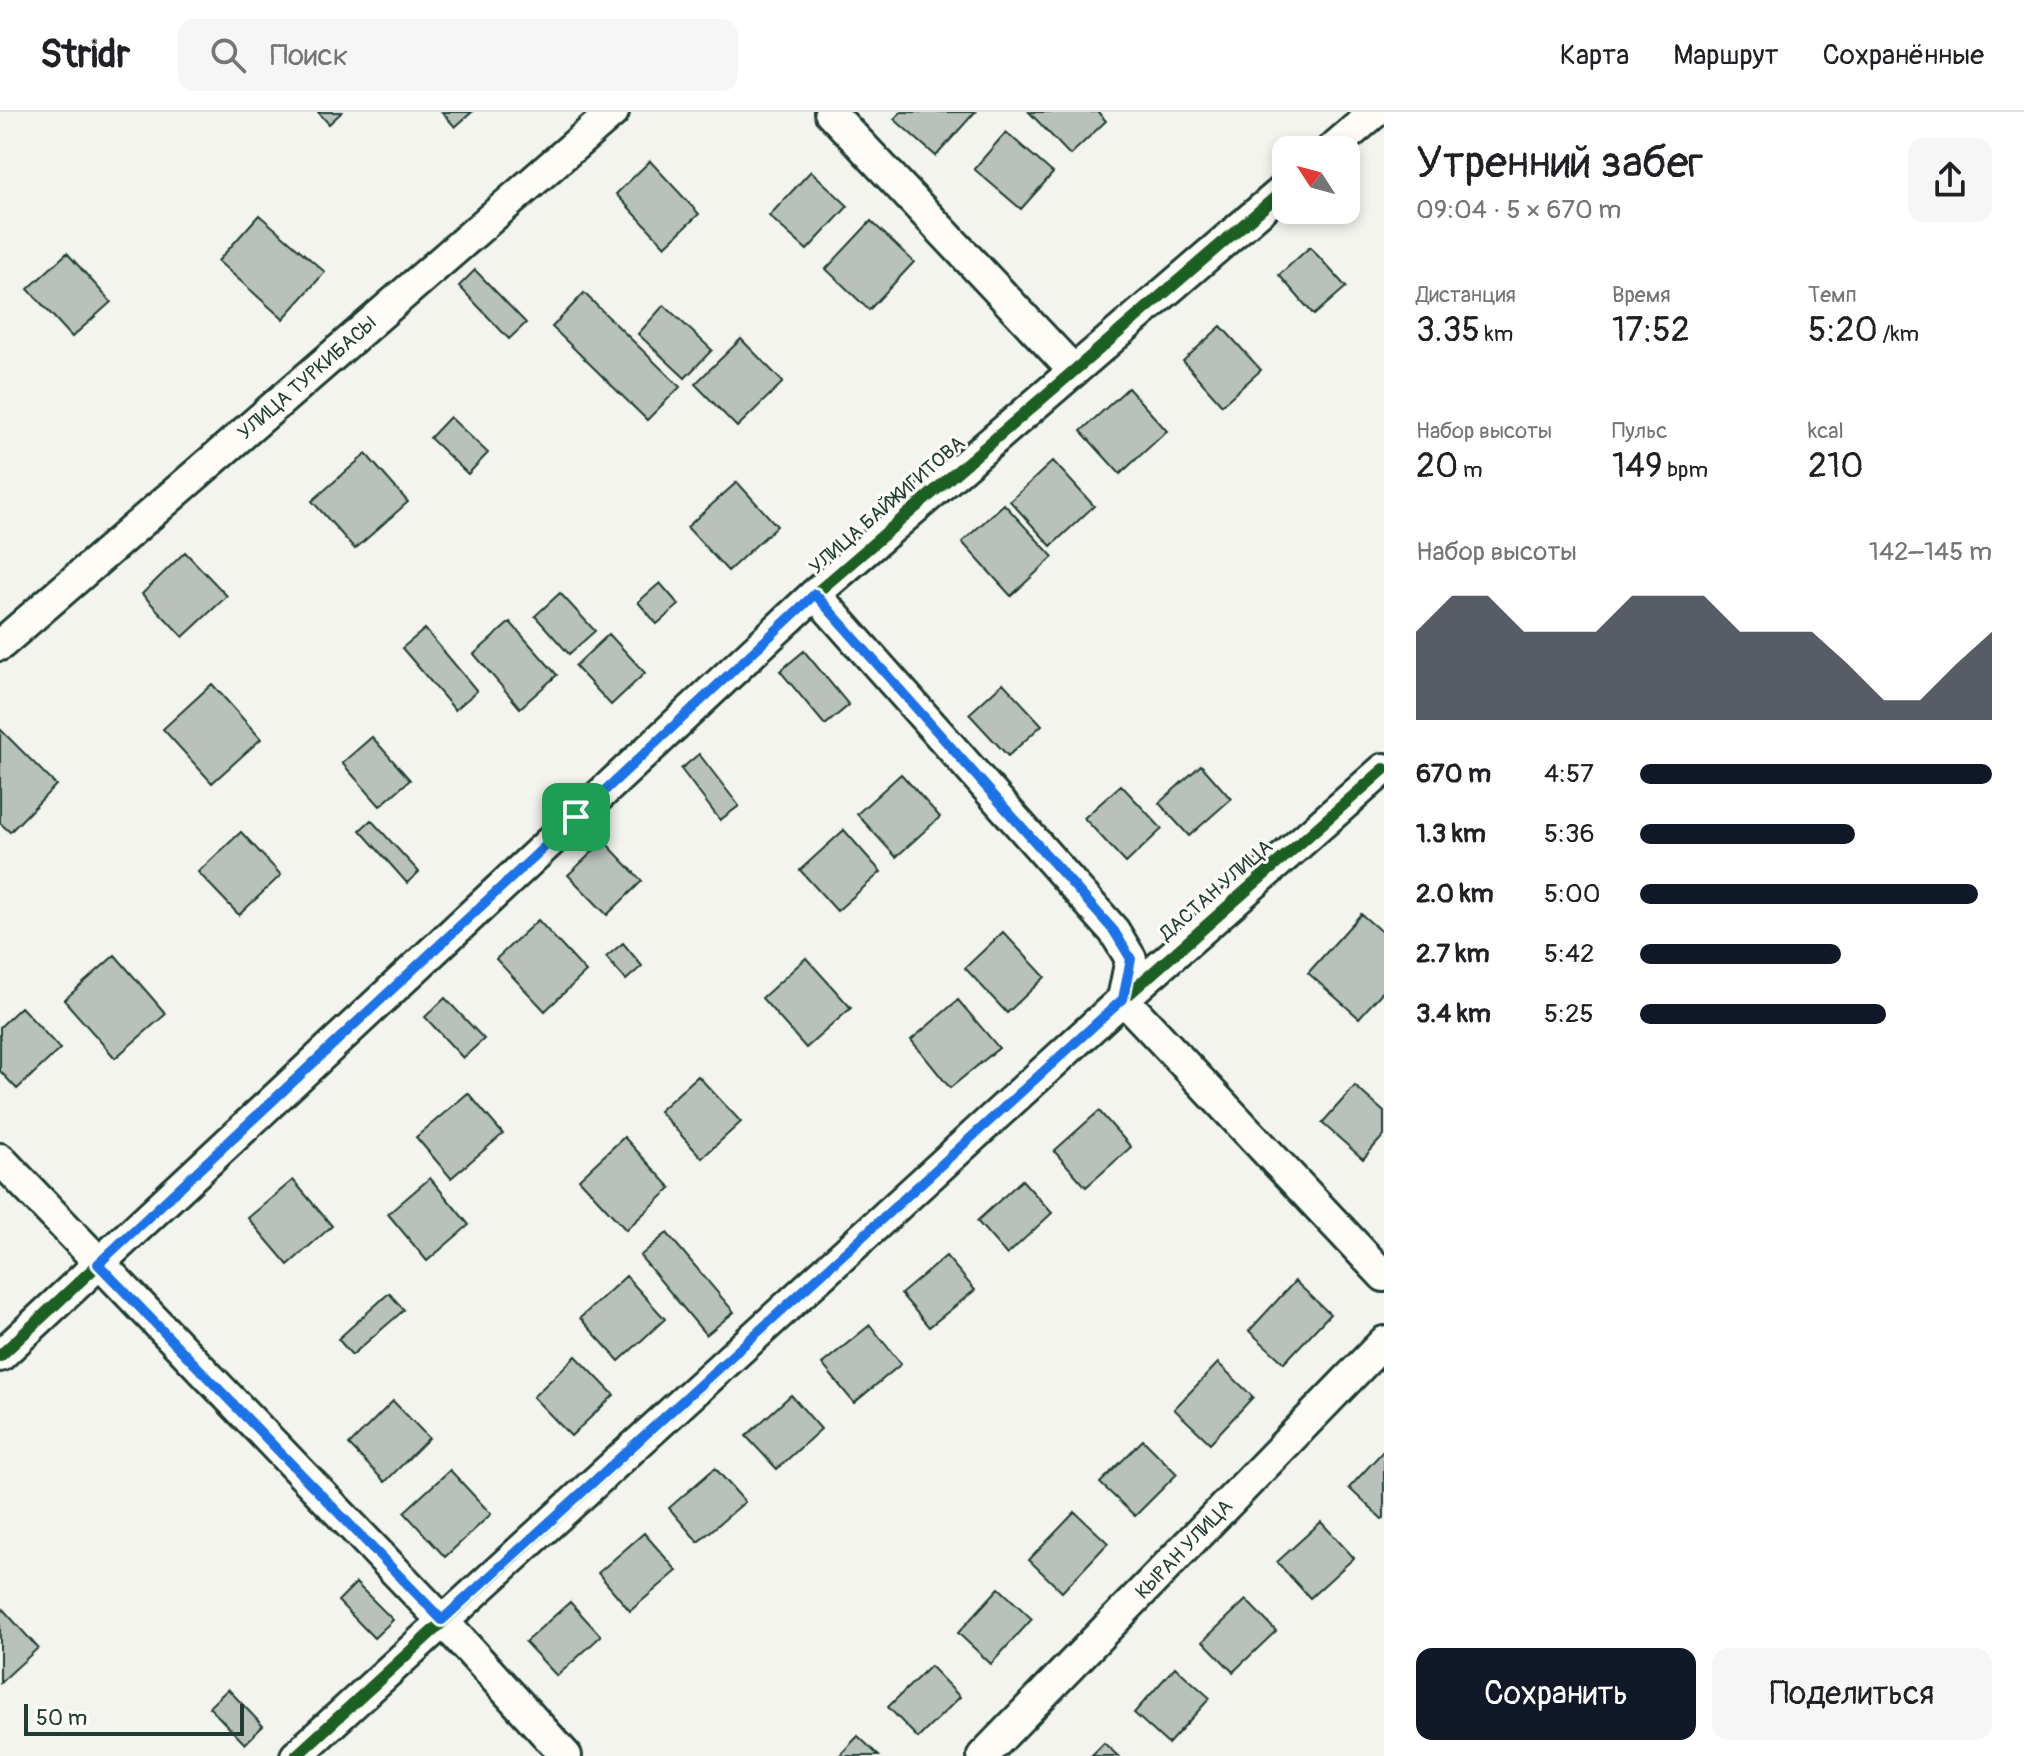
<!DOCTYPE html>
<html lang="ru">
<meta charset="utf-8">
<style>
body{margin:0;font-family:Pangolin,sans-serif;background:#f6f6f6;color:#202124;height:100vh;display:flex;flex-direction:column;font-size:30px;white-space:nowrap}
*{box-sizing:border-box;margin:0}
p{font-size:26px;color:#757577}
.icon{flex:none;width:44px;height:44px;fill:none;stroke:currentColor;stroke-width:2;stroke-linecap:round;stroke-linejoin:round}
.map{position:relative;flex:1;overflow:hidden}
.sheet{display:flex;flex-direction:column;background:#fff;width:640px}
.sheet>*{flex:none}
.needle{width:52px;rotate:306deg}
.controls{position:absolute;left:1272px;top:24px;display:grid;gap:16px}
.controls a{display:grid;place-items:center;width:88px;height:88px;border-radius:16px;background:#fff;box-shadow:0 4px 12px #0003;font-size:40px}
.scale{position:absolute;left:24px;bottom:20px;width:220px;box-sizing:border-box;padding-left:8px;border:4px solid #1f3d34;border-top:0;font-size:22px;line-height:28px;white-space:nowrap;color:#1f3d34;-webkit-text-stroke:6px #fdfcf7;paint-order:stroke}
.pin{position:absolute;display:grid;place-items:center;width:68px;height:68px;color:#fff;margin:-34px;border-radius:16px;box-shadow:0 4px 12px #0006}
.round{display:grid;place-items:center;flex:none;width:84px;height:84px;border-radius:16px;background:#f6f6f6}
.overview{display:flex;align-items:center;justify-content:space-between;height:136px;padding:0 32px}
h1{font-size:44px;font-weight:600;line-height:60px}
.metrics{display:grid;grid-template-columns:repeat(3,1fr);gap:12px;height:136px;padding:8px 32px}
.metrics div{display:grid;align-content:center}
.metrics b{font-size:34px;font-weight:600}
.metrics small{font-size:22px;font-weight:400}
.metrics p{font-size:22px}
.chart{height:224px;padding:16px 32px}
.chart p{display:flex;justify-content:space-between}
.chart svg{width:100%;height:144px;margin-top:8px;fill:#111827;opacity:.7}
.button{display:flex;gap:16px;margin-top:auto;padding:16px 32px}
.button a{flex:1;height:92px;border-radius:16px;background:#111827;color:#fff;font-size:32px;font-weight:600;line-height:92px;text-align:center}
.button a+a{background:#f6f6f6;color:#202124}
ul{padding:0 32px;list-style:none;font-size:26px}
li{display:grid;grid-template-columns:128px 96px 1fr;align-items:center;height:60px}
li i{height:20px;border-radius:10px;background:#111827}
header{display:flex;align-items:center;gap:48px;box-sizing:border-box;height:112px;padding:0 40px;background:#fff;border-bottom:2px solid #e0e0e0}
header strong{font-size:38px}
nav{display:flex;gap:44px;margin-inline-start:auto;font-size:28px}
.search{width:560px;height:72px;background:#f6f6f6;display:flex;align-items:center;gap:20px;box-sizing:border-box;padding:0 28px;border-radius:16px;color:#757577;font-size:30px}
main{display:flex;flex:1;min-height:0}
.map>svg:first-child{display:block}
.building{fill:#b9c1bb;stroke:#1f3d34;stroke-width:2}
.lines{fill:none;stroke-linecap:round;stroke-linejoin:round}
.minor-casing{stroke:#1f3d34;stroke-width:36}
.minor{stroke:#fdfcf7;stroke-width:30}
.cycleway-casing{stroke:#fdfcf7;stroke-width:17}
.cycleway{stroke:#1b5e20;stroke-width:12}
.route-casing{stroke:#fff;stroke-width:16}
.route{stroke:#1a73e8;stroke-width:10}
.labels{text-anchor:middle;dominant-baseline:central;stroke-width:6;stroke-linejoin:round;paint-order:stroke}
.street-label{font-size:20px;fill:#1f3d34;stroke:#fdfcf7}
</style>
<header>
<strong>Stridr</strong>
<div class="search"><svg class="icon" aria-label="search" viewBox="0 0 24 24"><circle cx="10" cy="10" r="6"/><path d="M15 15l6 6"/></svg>Поиск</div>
<nav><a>Карта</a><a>Маршрут</a><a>Сохранённые</a></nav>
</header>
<main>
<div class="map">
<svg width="1384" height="1644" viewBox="0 0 1384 1644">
<rect width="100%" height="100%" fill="#f4f4ef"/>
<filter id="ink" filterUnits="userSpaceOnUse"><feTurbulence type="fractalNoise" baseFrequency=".0125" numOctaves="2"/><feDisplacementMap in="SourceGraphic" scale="16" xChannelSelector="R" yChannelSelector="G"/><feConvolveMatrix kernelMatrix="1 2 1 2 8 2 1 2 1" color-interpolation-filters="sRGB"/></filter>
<g filter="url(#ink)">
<path class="building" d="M 318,0 L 342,0 L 329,12 Z
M 442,0 L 472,0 L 455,15 Z
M 901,0 L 975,0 L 936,44 L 894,7 Z
M 1029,0 L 1098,0 L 1106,9 L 1070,43 Z
M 1006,20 L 1053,61 L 1021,97 L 974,57 Z
M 650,49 L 699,102 L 665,134 L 616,82 Z
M 811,59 L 848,94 L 807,138 L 769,104 Z
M 259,103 L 325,160 L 283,207 L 218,149 Z
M 871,109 L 914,150 L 869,198 L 826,157 Z
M 1310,135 L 1346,175 L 1314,203 L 1279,163 Z
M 67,141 L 111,190 L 72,225 L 28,177 Z
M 475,158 L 526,211 L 509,227 L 459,174 Z
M 584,181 L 680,275 L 647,308 L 552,215 Z
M 664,193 L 712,238 L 685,266 L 638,222 Z
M 1221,214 L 1261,258 L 1222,293 L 1183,249 Z
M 741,227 L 783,270 L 737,315 L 695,272 Z
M 1128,276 L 1167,319 L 1120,362 L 1081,319 Z
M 450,305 L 488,341 L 468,362 L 430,326 Z
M 366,342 L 408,390 L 355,437 L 312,389 Z
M 1053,349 L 1094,394 L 1051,434 L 1010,389 Z
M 737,370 L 777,414 L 728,459 L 687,415 Z
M 1004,392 L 1053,445 L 1011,484 L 962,430 Z
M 185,440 L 227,484 L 183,525 L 142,482 Z
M 660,471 L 679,493 L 657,512 L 638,490 Z
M 560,481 L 595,519 L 569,542 L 535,504 Z
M 510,510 L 557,563 L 520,596 L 474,542 Z
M 425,517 L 477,579 L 455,598 L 402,536 Z
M 609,522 L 645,561 L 611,593 L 575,554 Z
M 804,539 L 849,593 L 825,613 L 780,559 Z
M 1003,571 L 1042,613 L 1008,644 L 969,602 Z
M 212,572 L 261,627 L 212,671 L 163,617 Z
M 0,617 L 56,673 L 10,720 L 0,711 Z
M 372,625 L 410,668 L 380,694 L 342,651 Z
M 699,642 L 739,694 L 720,708 L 681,657 Z
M 1201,653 L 1231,687 L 1189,724 L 1159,691 Z
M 901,662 L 940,705 L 896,745 L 857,702 Z
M 1121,673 L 1162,717 L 1126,751 L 1084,706 Z
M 371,708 L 419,760 L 407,771 L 360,718 Z
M 844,718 L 881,760 L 837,799 L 800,758 Z
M 241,720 L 281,763 L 239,803 L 198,760 Z
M 604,729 L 642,769 L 607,803 L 568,763 Z
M 1361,802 L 1384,822 L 1384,878 L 1359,906 L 1308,861 Z
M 538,808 L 586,860 L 545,899 L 496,847 Z
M 1003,820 L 1045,865 L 1007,901 L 965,856 Z
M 623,831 L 642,854 L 626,868 L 606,845 Z
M 115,843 L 166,902 L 115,946 L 64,888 Z
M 806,846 L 851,896 L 806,936 L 762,886 Z
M 445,886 L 484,927 L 463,946 L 425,905 Z
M 958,888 L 999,936 L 950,976 L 911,928 Z
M 21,895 L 60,937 L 17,977 L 0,959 L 0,915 Z
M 698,964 L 741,1010 L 702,1046 L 659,999 Z
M 1355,974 L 1384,1000 L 1384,1023 L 1363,1047 L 1322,1011 Z
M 468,981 L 503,1022 L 451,1066 L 416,1025 Z
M 1099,999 L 1131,1035 L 1086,1075 L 1054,1039 Z
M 624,1025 L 671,1076 L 626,1118 L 579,1067 Z
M 430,1066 L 469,1113 L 427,1149 L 388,1102 Z
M 293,1068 L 332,1114 L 288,1153 L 248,1106 Z
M 1022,1068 L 1052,1101 L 1007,1143 L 977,1109 Z
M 667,1121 L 734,1200 L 706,1223 L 640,1144 Z
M 946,1144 L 975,1178 L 929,1215 L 901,1182 Z
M 626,1164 L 665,1207 L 619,1249 L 580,1206 Z
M 1295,1169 L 1330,1202 L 1284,1251 L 1249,1219 Z
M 389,1181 L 404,1198 L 352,1243 L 338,1227 Z
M 870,1213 L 901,1252 L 854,1291 L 822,1252 Z
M 576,1244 L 614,1283 L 571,1324 L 533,1285 Z
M 1218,1251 L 1253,1285 L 1210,1331 L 1174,1297 Z
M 791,1283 L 821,1317 L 777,1357 L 746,1324 Z
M 393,1289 L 429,1326 L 385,1370 L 349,1333 Z
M 1143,1328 L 1177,1362 L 1135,1404 L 1100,1371 Z
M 1384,1338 L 1384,1406 L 1382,1407 L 1349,1376 Z
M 715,1356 L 745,1390 L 698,1430 L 669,1396 Z
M 450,1358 L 491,1402 L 445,1445 L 404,1400 Z
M 1075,1400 L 1108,1431 L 1062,1480 L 1029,1448 Z
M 1321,1410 L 1354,1446 L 1310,1486 L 1277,1450 Z
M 644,1421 L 677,1459 L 630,1499 L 598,1461 Z
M 356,1471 L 393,1508 L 374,1526 L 338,1489 Z
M 999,1476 L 1032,1507 L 991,1552 L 958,1521 Z
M 1246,1488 L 1276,1519 L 1233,1560 L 1203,1529 Z
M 570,1490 L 601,1524 L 557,1564 L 525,1530 Z
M 0,1494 L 38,1536 L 0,1571 Z
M 930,1554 L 960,1585 L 918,1626 L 888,1595 Z
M 1175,1555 L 1210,1586 L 1168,1632 L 1134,1601 Z
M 228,1577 L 263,1614 L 245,1632 L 209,1595 Z
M 858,1624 L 879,1644 L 839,1644 Z
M 1104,1631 L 1118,1644 L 1091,1644 Z"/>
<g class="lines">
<defs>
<path id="minor" d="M 830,0 L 1074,259
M 1331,38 L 1375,0
M 815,482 L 1114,819 L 1131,847 L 1123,887 L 1384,1164
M 0,533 L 613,0
M 0,1047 L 442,1508 L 566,1644
M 0,1244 L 815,482 L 1286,76
M 296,1644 L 1123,887 L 1384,657
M 983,1644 L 1384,1230"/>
</defs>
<use href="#minor" class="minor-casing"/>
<use href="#minor" class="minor"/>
<defs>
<path id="cycleway" d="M 0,1244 L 815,482 L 1286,76
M 296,1644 L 1123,887 L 1384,657"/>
</defs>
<use href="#cycleway" class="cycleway-casing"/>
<use href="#cycleway" class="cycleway"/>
</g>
</g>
<g class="lines" filter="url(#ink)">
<defs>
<path id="route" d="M 815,482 L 1114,819 L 1131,847 L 1123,887 L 442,1508 L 98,1152 Z"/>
</defs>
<use href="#route" class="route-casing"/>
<use href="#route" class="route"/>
</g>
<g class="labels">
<g class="street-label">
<text transform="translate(307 266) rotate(-41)">УЛИЦА ТУРКИБАСЫ</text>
<text transform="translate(887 393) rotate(-41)">УЛИЦА БАЙЖИГИТОВА</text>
<text transform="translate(1216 778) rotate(-41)">ДАСТАН УЛИЦА</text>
<text transform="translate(1184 1437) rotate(-46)">КЫРАН УЛИЦА</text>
</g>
</g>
</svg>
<div class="controls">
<a><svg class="needle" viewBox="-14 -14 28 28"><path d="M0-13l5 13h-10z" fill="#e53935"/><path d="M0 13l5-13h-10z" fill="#757577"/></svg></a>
</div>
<div class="scale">50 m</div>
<div class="pin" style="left:576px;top:705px;background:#1e9e55"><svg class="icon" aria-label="arrive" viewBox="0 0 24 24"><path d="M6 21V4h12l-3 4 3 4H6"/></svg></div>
</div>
<section class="sheet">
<div class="overview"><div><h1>Утренний забег</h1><p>09:04 · 5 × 670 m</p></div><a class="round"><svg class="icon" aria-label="share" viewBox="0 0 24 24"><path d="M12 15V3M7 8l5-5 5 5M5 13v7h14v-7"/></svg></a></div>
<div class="metrics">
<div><p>Дистанция</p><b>3.35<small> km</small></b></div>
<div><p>Время</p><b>17:52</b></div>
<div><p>Темп</p><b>5:20<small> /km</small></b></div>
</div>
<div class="metrics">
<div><p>Набор высоты</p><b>20<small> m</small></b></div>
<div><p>Пульс</p><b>149<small> bpm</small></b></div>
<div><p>kcal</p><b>210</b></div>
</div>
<div class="chart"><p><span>Набор высоты</span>142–145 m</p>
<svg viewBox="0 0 160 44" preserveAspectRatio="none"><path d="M0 44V17L10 6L20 6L30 17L40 17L50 17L60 6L70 6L80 6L90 17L100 17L110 17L120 27L130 38L140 38L150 27L160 17V44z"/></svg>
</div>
<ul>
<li><b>670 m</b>4:57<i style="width:100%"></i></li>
<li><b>1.3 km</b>5:36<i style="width:61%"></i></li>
<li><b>2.0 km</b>5:00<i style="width:96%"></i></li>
<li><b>2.7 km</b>5:42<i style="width:57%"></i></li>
<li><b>3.4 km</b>5:25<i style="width:70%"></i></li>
</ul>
<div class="button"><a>Сохранить</a><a>Поделиться</a></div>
</section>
</main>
